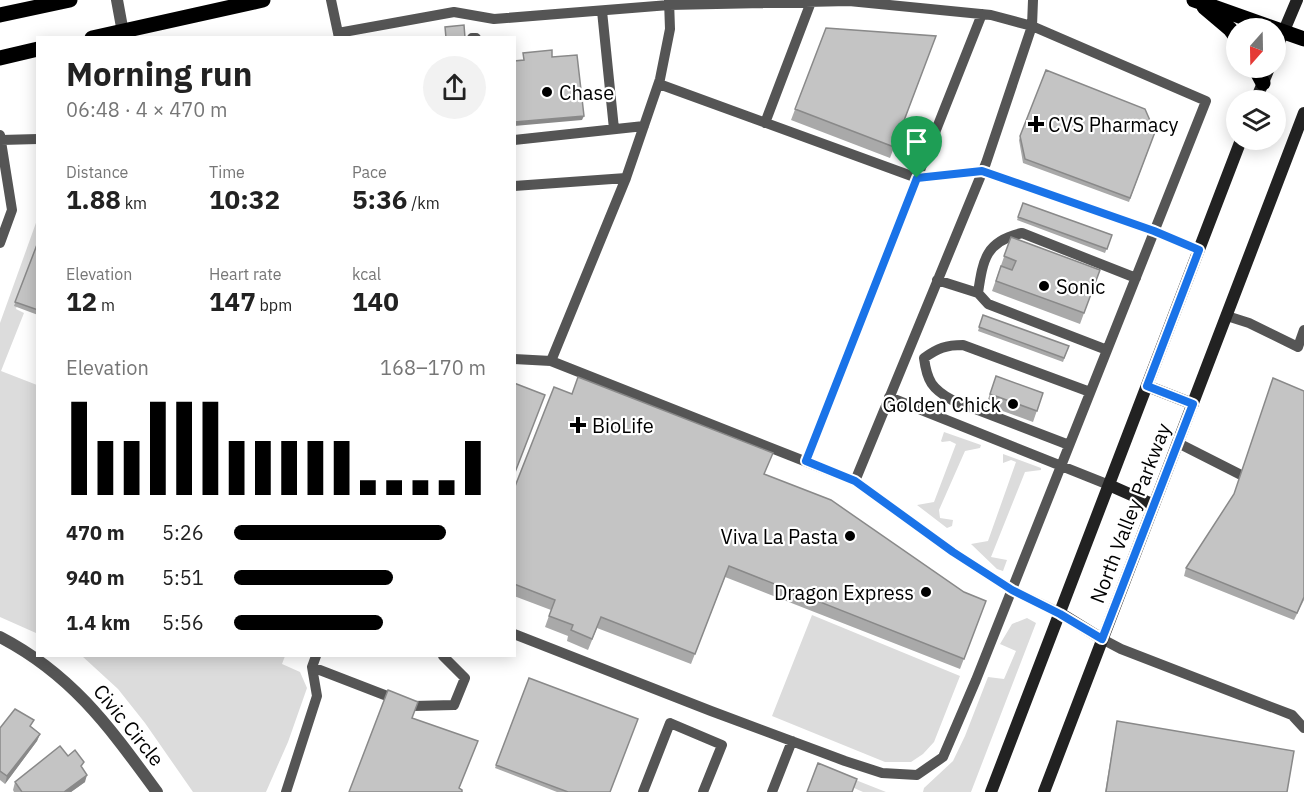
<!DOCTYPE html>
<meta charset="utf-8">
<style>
body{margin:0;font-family:"IBM Plex Sans",sans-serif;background:#f2f2f2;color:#222;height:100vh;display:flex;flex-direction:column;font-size:22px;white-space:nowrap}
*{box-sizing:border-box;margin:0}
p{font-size:20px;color:#767676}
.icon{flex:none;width:33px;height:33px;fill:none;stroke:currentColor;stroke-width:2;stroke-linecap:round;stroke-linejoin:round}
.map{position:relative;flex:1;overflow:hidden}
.drawer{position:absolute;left:36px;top:36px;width:480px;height:621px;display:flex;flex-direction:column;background:#fff;border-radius:0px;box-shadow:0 3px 15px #0003}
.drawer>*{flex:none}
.needle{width:39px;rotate:200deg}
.controls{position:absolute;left:1226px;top:18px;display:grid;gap:12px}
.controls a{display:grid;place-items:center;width:60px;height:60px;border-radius:50%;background:#fff;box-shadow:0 3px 15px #0003;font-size:30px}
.pin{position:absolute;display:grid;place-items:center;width:51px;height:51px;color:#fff;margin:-62px -26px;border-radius:50% 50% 50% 0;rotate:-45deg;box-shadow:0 0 6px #0007}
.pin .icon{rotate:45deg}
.round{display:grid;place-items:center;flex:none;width:63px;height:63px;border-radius:32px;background:#f2f2f2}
.overview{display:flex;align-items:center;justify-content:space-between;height:102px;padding:0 30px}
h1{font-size:33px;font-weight:700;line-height:45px}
.metrics{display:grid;grid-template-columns:repeat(3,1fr);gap:9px;height:102px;padding:6px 30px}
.metrics div{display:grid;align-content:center}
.metrics b{font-size:26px;font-weight:700}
.metrics small{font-size:16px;font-weight:400}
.metrics p{font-size:16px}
.chart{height:168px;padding:12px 30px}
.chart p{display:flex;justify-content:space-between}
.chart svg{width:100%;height:108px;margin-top:6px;stroke:#000;stroke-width:6}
ul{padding:0 30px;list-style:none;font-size:20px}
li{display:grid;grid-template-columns:96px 72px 1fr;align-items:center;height:45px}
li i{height:15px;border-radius:8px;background:#000}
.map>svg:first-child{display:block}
.green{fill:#dcdcdc}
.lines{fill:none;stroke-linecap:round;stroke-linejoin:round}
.service{stroke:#555;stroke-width:10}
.minor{stroke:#555;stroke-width:12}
.tertiary{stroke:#555;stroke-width:12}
.secondary{stroke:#222;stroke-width:12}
.primary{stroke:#000;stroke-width:15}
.wall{fill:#a9a9a9}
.shaded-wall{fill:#898989}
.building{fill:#c4c4c4;stroke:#898989;stroke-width:1.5}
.route-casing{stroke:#fff;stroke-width:12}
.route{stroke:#1a73e8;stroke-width:8}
.poi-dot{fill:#000;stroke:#fff;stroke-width:2}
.labels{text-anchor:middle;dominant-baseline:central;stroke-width:4.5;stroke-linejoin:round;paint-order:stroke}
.poi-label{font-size:20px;fill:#000;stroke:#fff;text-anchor:start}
.street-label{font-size:20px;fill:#000;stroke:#fff}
</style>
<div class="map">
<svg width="1304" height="792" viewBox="0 0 1304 792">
<rect width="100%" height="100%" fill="#fff"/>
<path class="green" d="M 37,220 L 37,247 L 16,309 L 24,313 L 1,371 L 37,385 L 38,633 L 36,633 L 0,617 L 0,323 Z
M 944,432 L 981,445 L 980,448 L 965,451 L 939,510 L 940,518 L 953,520 L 952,526 L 947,528 L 917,505 L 934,502 L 956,444 L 950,441 L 942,442 L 941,441 Z
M 1003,454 L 1041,468 L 1041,470 L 1025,472 L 991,557 L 1007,560 L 1003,571 L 997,569 L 971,544 L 988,541 L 1016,462 L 1011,460 L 1003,463 Z
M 812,615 L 960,676 L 934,742 L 923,754 L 911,762 L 885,762 L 772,716 Z
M 1027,618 L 1036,623 L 971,792 L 923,792 L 924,788 L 953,761 L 965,736 L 988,677 L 1004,679 L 1016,651 L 1000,644 L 1012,624 Z
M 82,656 L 285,656 L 282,664 L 300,672 L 307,688 L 288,742 L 266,792 L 193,792 L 145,723 L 118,689 Z
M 843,775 L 886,792 L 863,792 L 841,782 Z"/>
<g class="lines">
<path class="service" d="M 331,0 L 338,33
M 602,11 L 614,129
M 339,38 L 338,33 L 454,12 L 494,19 L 669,5 L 849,1 L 991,15 L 1032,26 L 986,163 L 855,481 L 953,552 L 1012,590 L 1060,613
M 472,38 L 476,38
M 659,84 L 917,178 L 982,14
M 765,123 L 811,2
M 0,135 L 12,210 L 0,243
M 1,140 L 38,139
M 514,140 L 644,126
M 514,186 L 626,178 L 660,79 L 670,29 L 669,0
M 937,280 L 978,293
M 1227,316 L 1249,323 L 1298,347 L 1304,330
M 1107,350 L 988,304 L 978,293 C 983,259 986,241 1022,233 L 1136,278
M 514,359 L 551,361 L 855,481
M 551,361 L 626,178
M 889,397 L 1109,485
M 1178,443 L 1253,481
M 1069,445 L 952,400 C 932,389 927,381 924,358 C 938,348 946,345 963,345 L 1090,392
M 806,461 L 917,178 L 982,171 L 1154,231 L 1199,250
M 514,634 L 711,711 L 845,761 L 882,773 L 917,775 L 943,757 L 976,680 L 1206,101 L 1032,26 L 1033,0
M 1102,639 L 1121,649 L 1292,715 L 1304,728
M 312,667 L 413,706 L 454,705 L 465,678 L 443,656
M 286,792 L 317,696 L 312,667 L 316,656
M 643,792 L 670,723 L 722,745 L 703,792
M 772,792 L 792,741"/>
<path class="minor" d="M 117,0 L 124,38"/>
<path class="tertiary" d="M 0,637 C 73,675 110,728 157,792"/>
<path class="secondary" d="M 1275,52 L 1297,0
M 1256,100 L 1269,68
M 1147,386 L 1193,404
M 1109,485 L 1154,505
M 1060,613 L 1102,639
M 991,792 L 1241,140
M 1044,792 L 1304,113"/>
<path class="primary" d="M 1194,0 L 1304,39
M 1204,7 L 1230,29 L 1236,37
M 0,15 L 70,0
M 92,38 L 263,0
M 0,58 L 38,49
M 1255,68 L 1263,83"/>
</g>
<path class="wall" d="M 826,28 L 936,36 L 890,158 L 791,120 Z
M 1046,70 L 1155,132 L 1129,202 L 1023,163 L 1019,140 Z
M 1023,203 L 1112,235 L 1105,253 L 1017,220 Z
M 1011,237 L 1100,270 L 1080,324 L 992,291 Z
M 38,242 L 38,315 L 14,306 Z
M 983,315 L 1069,346 L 1063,362 L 978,331 Z
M 996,376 L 1043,393 L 1033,422 L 986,405 Z
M 1304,391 L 1304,600 L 1294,620 L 1184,576 L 1186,568 Z
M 764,474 L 964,592 L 986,601 L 960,669 L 725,577 L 691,664 L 597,628 L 588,650 L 567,641 L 568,636 L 545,627 L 551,610 L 514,596 L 514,489 Z
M 529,678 L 610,792 L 557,792 L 495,768 Z
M 1117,721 L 1287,792 L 1105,792 Z
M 32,727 L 40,734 L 37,741 L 5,784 L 0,780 L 0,728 Z
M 68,756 L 82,768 L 85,782 L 71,792 L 14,792 L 13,790 L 15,782 Z"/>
<path class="shaded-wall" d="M 584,116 L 582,120 L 514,126 L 514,122 Z
M 40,734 L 37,741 L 5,784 L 7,776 Z
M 87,775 L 85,782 L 71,792 L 64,792 Z"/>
<path class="building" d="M 464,25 L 465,38 L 446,38 L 445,27 Z
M 826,28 L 936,36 L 894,147 L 795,109 Z
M 552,50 L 552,57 L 577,55 L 584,116 L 514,122 L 514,61 L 524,60 L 523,53 Z
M 1046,70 L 1145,109 L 1155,132 L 1130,198 L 1025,159 L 1020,136 Z
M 1023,203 L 1112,235 L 1107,249 L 1018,217 Z
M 1011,237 L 1100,270 L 1084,313 L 996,281 L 1001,266 L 1012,270 L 1016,261 L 1004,256 Z
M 38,242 L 38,310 L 15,302 Z
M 983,315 L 1069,346 L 1064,358 L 979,327 Z
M 996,376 L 1043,393 L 1037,411 L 990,394 Z
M 578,377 L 773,453 L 764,474 L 831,500 L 964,592 L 986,601 L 964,659 L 729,566 L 695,654 L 601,617 L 592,639 L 571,630 L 573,625 L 549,616 L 555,600 L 514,584 L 514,489 L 554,387 L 572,394 Z
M 1273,378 L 1304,391 L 1304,597 L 1297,613 L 1186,568 L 1234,494 Z
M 514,383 L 545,395 L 514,475 Z
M 529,678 L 638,719 L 610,792 L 568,792 L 496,765 Z
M 388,690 L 418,702 L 412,718 L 478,741 L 459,788 L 462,790 L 462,792 L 349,792 Z
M 15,709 L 34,720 L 30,726 L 40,734 L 7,776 L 0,771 L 0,728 Z
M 1117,721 L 1294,751 L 1287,792 L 1106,792 Z
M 60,746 L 68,756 L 75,750 L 84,762 L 81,766 L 87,775 L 64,792 L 22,792 L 15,782 Z
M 818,763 L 857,779 L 852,792 L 807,792 Z"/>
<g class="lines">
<defs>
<path id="route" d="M 982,171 L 1154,231 L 1199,250 L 1147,386 L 1193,404 L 1102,639 L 1060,614 L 1012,590 L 953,552 L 855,481 L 806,461 L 917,178 Z"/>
</defs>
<use href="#route" class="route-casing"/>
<use href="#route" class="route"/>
</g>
<g class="poi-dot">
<circle cx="547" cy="92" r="6"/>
<path d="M1033 115h6v6h6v6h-6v6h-6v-6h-6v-6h6z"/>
<circle cx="1044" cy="286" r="6"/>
<circle cx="1013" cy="404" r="6"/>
<path d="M575 416h6v6h6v6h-6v6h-6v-6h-6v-6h6z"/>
<circle cx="850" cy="536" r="6"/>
<circle cx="926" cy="592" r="6"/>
</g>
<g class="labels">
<g class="poi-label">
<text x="559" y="92">Chase</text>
<text x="1048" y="124">CVS Pharmacy</text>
<text x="1056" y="286">Sonic</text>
<text x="1001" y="404" text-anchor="end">Golden Chick</text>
<text x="592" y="425">BioLife</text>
<text x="838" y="536" text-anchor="end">Viva La Pasta</text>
<text x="914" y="592" text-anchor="end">Dragon Express</text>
</g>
<g class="street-label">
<text transform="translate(1130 513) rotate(-69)">North Valley Parkway</text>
<text transform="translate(129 725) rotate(51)">Civic Circle</text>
</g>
</g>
</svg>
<div class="controls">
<a><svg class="needle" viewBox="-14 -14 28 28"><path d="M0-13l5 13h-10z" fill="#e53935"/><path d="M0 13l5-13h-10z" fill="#767676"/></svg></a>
<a><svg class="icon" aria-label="layers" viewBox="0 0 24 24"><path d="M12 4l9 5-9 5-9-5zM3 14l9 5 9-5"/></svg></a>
</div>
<div class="pin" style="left:917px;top:178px;background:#1e9e55"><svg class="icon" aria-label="arrive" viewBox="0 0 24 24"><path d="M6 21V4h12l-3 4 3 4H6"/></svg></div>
<section class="drawer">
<div class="overview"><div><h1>Morning run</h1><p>06:48 · 4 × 470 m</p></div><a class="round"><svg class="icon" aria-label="share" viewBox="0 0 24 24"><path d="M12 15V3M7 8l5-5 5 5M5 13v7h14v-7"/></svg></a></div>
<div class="metrics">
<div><p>Distance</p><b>1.88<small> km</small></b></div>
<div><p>Time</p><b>10:32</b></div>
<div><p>Pace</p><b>5:36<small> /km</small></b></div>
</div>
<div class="metrics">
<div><p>Elevation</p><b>12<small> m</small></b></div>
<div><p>Heart rate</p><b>147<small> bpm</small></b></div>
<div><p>kcal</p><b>140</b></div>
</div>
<div class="chart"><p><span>Elevation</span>168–170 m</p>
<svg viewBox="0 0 160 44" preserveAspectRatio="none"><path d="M5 44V6M15 44V22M25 44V22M35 44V6M45 44V6M55 44V6M65 44V22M75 44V22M85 44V22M95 44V22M105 44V22M115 44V38M125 44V38M135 44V38M145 44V38M155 44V22"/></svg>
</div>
<ul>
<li><b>470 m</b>5:26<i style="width:84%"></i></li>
<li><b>940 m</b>5:51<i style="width:63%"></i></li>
<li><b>1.4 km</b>5:56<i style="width:59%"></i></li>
</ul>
</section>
</div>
